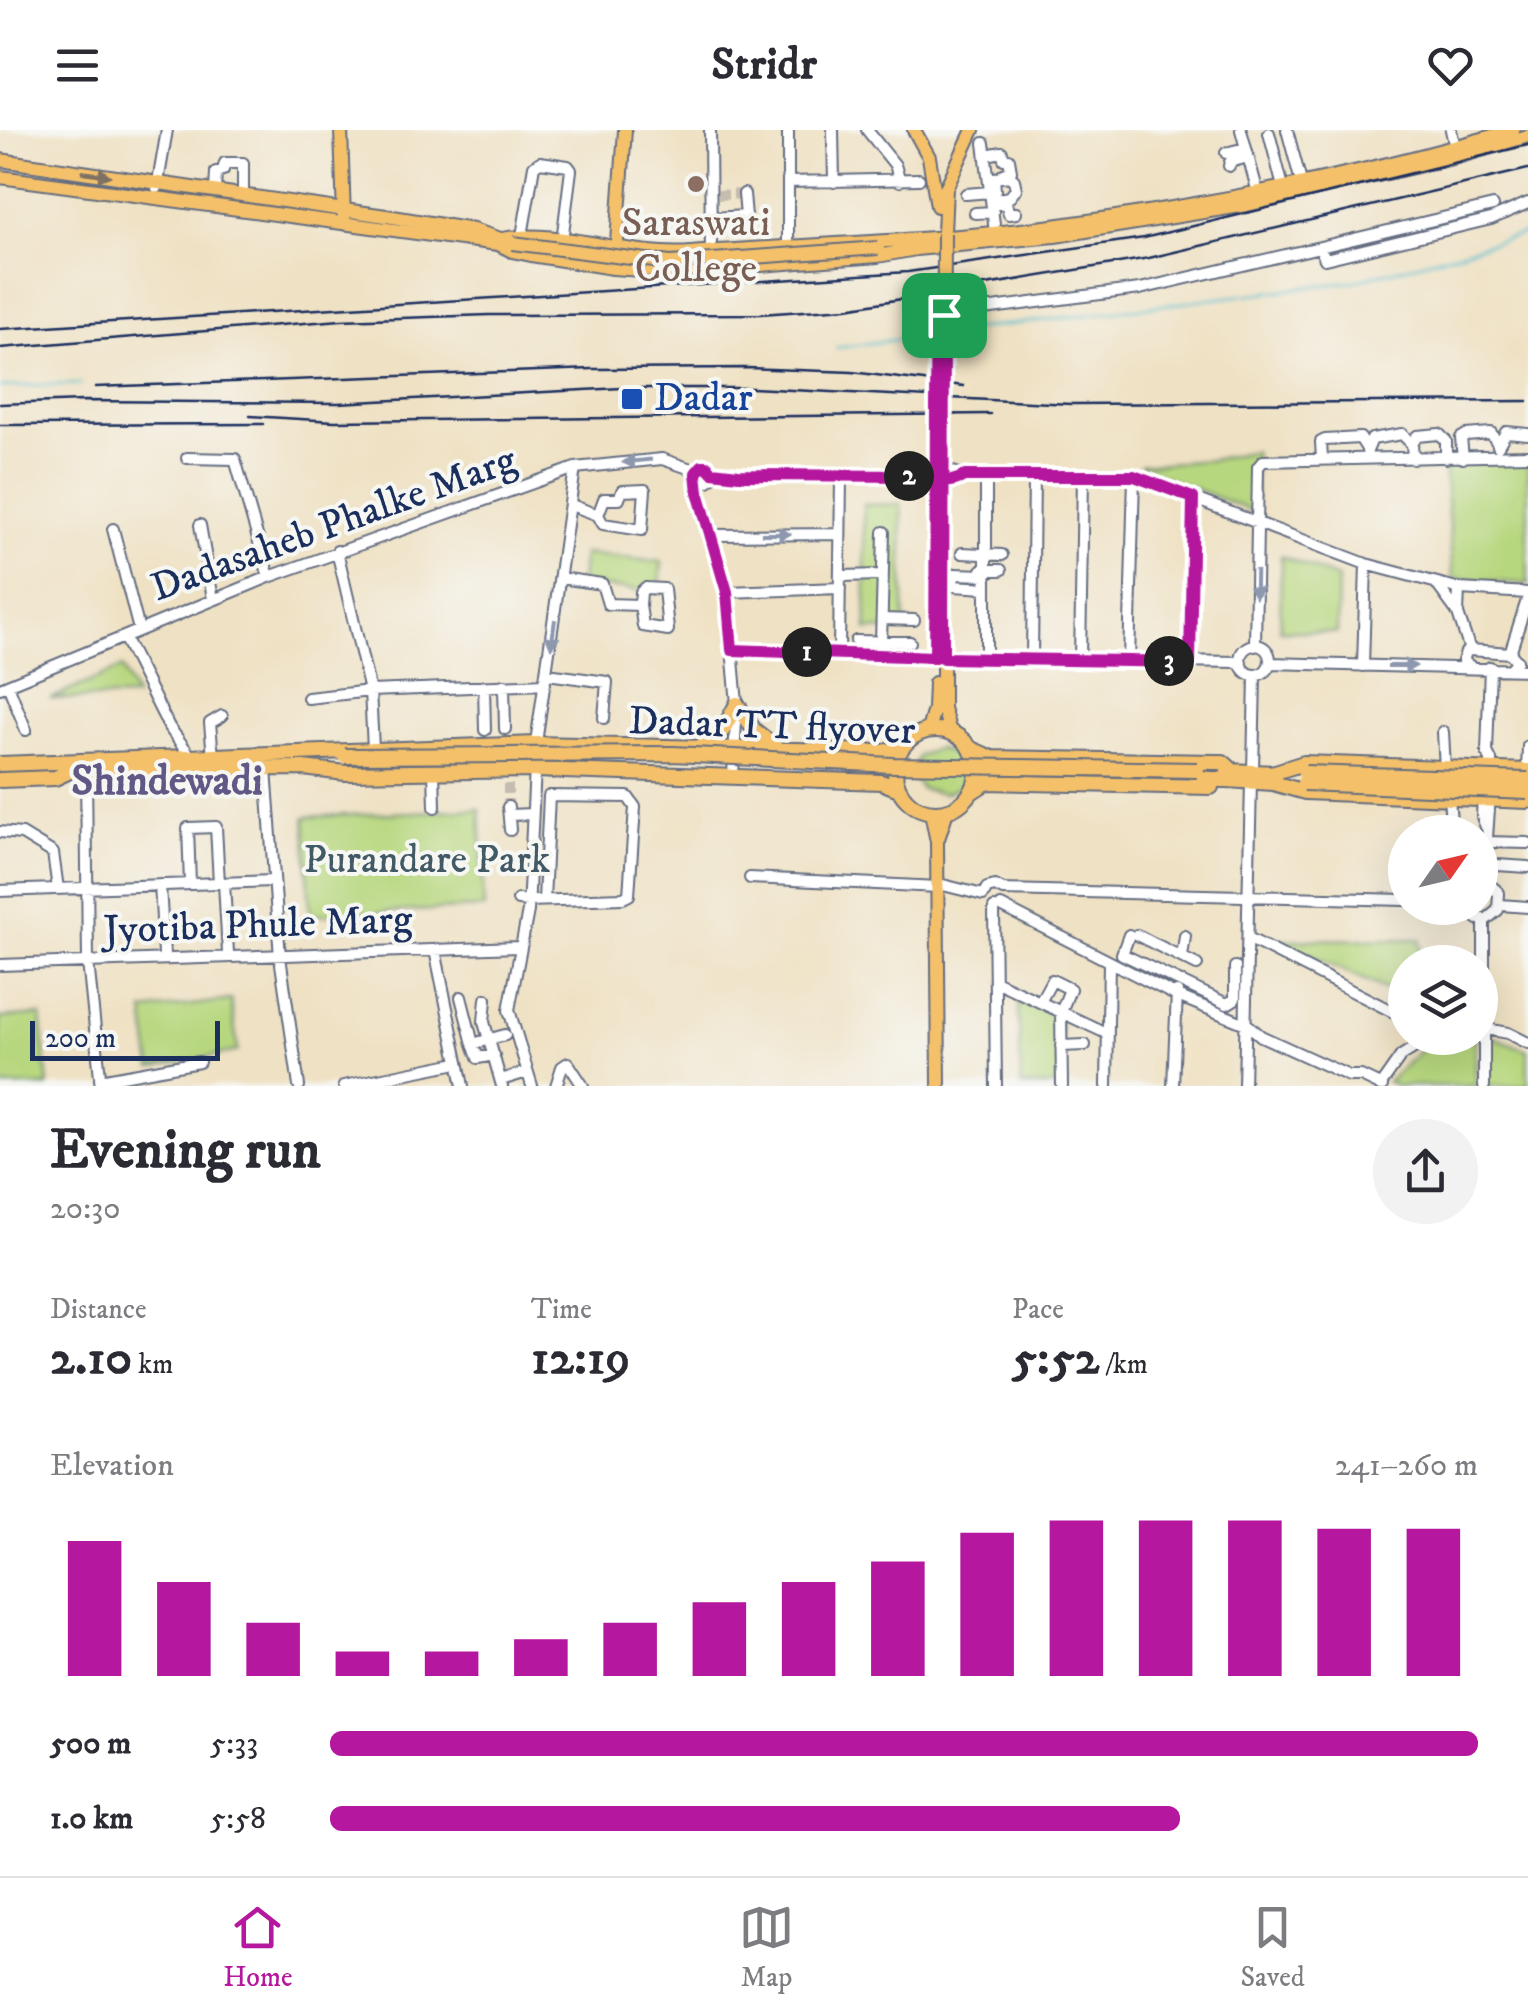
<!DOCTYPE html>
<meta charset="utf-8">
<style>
body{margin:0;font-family:"IM FELL DW Pica",serif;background:#f2f2f3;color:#2b2b33;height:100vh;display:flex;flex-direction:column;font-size:38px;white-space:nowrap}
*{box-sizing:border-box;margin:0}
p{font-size:32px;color:#7c7c81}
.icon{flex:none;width:55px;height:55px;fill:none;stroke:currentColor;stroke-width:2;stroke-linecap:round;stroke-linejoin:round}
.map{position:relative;height:956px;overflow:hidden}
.drawer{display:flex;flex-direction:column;background:#fff;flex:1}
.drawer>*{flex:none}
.needle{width:65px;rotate:56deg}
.controls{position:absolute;left:1388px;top:685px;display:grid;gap:20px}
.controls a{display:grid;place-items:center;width:110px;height:110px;border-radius:50%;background:#fff;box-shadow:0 10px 40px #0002;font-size:50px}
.scale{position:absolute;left:30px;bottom:25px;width:190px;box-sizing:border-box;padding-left:10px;border:5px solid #1b2f5e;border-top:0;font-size:28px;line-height:35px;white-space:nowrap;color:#1b2f5e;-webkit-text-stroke:8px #f6f6f2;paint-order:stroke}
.pin{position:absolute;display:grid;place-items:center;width:85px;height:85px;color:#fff;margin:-42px;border-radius:20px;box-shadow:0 5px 15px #0006}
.km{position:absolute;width:50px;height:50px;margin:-25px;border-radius:50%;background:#222;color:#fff;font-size:28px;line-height:50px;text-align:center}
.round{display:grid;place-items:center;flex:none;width:105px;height:105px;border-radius:52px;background:#f2f2f3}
.summary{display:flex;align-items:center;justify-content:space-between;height:170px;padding:0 50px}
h1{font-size:55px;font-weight:800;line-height:75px}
.stats{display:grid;grid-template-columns:repeat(3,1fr);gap:15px;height:170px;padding:10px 50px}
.stats div{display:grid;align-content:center}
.stats b{font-size:50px;font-weight:800}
.stats small{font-size:28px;font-weight:400}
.stats p{font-size:28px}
.chart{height:280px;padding:20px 50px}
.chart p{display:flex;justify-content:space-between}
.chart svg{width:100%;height:180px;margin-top:10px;stroke:#b5179e;stroke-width:6}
ul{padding:0 50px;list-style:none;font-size:32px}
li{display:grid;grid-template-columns:160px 120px 1fr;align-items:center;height:75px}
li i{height:25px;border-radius:12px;background:#b5179e}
header{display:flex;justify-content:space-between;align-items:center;height:130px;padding:0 50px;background:#fff;font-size:45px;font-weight:800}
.tab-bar{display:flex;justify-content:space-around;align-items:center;height:140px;border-top:2px solid #e1e1e2;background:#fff;font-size:28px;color:#7c7c81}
.tab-bar a{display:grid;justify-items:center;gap:5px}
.tab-bar .active{color:#b5179e}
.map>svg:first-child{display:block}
.green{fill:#b7d77e;stroke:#69836e;stroke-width:2.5}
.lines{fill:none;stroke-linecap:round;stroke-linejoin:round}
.stream{stroke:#4fbbcb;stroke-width:2.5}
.minor-tunnel{stroke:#c5bdaf;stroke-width:10;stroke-dasharray:10 5;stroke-linecap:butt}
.minor-casing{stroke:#656d81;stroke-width:14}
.major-casing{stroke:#656d81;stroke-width:16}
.highway-casing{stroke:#656d81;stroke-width:18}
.minor{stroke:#fff;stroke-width:10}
.major{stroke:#f4c16a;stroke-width:12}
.highway{stroke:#f4c16a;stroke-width:14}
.rail{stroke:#1b2f5e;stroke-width:2.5}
.major-bridge-casing{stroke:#656d81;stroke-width:16;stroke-linecap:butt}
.highway-bridge-casing{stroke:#656d81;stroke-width:18;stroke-linecap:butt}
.major-bridge{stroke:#f4c16a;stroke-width:12}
.highway-bridge{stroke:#f4c16a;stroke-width:14}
.oneway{fill:#7d7163}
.oneway2{fill:#8d97ae}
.route-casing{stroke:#fff;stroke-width:20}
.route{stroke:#b5179e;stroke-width:12}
.education-dot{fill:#8d6e63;stroke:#f6f6f2;stroke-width:4}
.transit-dot{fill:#1a4fb4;stroke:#f6f6f2;stroke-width:4}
.labels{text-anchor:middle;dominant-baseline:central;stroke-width:8;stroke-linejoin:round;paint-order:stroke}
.education-label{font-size:40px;fill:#785e54;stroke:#f6f6f2}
.transit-label{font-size:40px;fill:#164399;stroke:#f6f6f2;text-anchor:start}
.street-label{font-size:40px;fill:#1b2f5e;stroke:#f6f6f2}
.park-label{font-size:40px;fill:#425966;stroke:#f6f6f2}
.neighbourhood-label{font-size:42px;font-weight:bold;fill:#615886;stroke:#f6f6f2}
</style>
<header><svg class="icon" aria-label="menu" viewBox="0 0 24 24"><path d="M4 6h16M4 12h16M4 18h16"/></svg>Stridr<svg class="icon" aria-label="heart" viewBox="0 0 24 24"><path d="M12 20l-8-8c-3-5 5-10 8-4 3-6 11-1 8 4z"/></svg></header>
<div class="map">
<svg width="1528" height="956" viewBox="0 0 1528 956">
<rect width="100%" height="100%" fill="#f6f6f2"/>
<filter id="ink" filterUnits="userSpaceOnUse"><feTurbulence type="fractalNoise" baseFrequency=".01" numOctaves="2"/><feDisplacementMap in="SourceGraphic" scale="20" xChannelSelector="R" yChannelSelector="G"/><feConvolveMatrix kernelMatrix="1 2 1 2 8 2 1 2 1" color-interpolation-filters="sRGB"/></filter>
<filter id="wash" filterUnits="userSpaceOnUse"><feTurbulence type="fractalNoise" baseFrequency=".0048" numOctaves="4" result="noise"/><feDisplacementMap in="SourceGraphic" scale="40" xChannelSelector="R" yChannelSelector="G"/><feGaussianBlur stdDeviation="2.25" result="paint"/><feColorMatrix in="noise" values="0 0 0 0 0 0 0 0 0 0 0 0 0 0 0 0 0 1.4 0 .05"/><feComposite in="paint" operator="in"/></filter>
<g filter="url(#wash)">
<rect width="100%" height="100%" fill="#efe1c3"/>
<path class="green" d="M 1254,321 L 1256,383 L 1141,338 L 1141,335 L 1211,330 Z
M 1528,330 L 1528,454 L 1453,448 L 1444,333 Z
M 901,374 L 905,499 L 867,500 L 863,375 Z
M 583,424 L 662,432 L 659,462 L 581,455 Z
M 1281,426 L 1338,448 L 1337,503 L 1280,500 Z
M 122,538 L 135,567 L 50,569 Z
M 938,618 L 962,628 L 966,641 L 961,656 L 944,664 L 921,659 L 911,644 L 918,626 Z
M 480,679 L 484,778 L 310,785 L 305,687 Z
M 1420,809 L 1420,832 L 1405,832 L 1405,868 L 1276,810 Z
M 1018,862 L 1060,881 L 1062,956 L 1021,956 Z
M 231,870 L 238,921 L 152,938 L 144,881 Z
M 41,885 L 48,956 L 0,956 L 0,888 Z
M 1485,904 L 1528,920 L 1528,956 L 1485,956 Z
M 1449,908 L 1475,908 L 1476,956 L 1396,956 L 1387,952 L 1421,920 Z"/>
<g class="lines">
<path class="stream" d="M 951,202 L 1355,151 L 1528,103
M 836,218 L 938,204
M 0,257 L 81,254"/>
</g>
</g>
<g filter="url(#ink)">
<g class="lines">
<path class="minor-tunnel" d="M 718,65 L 744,64
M 508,654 L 508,677"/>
<defs>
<path id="minor" d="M 710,0 L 711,129
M 788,0 L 788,116
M 833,0 L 834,52
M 867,0 L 895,35 L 900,51
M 1241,0 L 1258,63
M 1287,0 L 1301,52
M 1451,0 L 1456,21
M 1269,3 L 1283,57
M 984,13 L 995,102
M 1226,23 L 1245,18
M 986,25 L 1002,22 L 1004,29 L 1009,29 L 1011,41 L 1003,44
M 1229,36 L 1230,32 L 1248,27
M 788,52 L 919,49
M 157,58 L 167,0
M 215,62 L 216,42 L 223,40 L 225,33 L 243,33 L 243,66
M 966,64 L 990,62
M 991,70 L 1010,67 L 1016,59 L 1014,50 L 1009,46 L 994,48 L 995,60
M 998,74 L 1006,73 L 1009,84 L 1016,83
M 975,83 L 993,82
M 711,88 L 746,86 L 744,64
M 522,106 L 534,36 L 540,32 L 568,36 L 571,40 L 562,111
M 1320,117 L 1493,76
M 937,185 L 1140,159 L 1320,117 L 1325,129 L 1491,89 L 1528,73
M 1498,316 L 1506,302 L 1528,304
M 1367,321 L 1372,309 L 1402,304 L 1412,314
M 187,328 L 235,329 L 269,447
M 1463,328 L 1461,308 L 1466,305 L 1491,303 L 1498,314
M 1322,329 L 1321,312 L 1325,310 L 1360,308 L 1367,319
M 1413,329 L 1412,314 L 1417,306 L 1439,304 L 1446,311 L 1446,328
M696 344a8 8 0 1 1 16 0a8 8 0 1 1-16 0Z
M 712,342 L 782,347 L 916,346 C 929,338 951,339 964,346 L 1134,346 L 1366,434 L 1460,459 L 1528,463
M 916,346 C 928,354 952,353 964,346
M 986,346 L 986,529
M 698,348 L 699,362 L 727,462 L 737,574 L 733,645
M 571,375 L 598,385 L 603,394 L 642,400 L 645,360 L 622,361 L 619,369 L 604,369 L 598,385
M 200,395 L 213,469
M 113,399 L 139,500
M 713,405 L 840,404
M 337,421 L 370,561 L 373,618
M 962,423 L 1002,425
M 982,440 L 1001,440
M 986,445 L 954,444 L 953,456 L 986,458
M 840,446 L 883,445
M 560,448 L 602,454 L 608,474 L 640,475 L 643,496 L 668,500 L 664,459 L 645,458 L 641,462 L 640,475
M 1436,453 L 1458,483
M 1459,458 L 1458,484 L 1470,520 L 1466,522 L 1463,531 L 1470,536
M 727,462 L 840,458
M 882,489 L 914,490
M 124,507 L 169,597 L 192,628
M 856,511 L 910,512
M 881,512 L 884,402
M1240 530a15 15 0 1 1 30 0a15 15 0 1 1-30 0Z
M 1255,516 L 1258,337 L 1263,331 L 1528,325
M 732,520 L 935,527
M 1470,520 L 1510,523
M 839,523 L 841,346
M 943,528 L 1241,532
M 1032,530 L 1034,346
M 1080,530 L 1083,346
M 1129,531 L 1134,346
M 1190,532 L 1193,368
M 1270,533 L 1528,540
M 1363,536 L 1366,434
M 1490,537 L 1487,622 L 1491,630 L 1491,647
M 1512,538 L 1517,531 L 1510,523 L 1528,467
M 547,544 L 607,552 L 604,588
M 8,555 L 26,600
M 504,555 L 505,599
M 484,556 L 485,600
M 0,558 L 269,447 L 575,338 L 662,329 L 697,341
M 308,568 L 370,561 L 545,554
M 1443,602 L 1445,639
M 535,620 L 575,338
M 213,627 L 210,593 L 222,586
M 266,639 L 280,827 L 299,956
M 86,640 L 88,832 L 101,956
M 434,641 L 435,677
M 1527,641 L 1528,616
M 1253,642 L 1255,545
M 1483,664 L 1482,687 L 1486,697
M 1449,669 L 1452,702
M 508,677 L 510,700
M 509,685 L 532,684
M 0,702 L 22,704 L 53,723 L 58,759
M 1485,712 L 1528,713
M 1481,734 L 1528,737
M 750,748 L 939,757
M 1484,752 L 1490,664
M 224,753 L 228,823
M 190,754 L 188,698 L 216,697 L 219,753
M 939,754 L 983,765
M 160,755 L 164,824
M 0,761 L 273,751
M 983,765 L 987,758 L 995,756 L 1003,760 L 1405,770
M 518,770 L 528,771 L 623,768 L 629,765 L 635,677 L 628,667 L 549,666 L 544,770
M 1500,775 L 1528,777
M 1001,776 L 1175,865 L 1248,895 L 1261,906 L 1349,946 L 1361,946 L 1382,956
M 994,778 L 996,956
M 1465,778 L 1478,789 L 1487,789 L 1498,780 L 1499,763 L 1487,752 L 1480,752
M 1484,789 L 1484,956
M 1129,805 L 1122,824 L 1227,874 L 1235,869 L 1235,837
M 1137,805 L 1197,835
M 1248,808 L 1405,888
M 435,820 L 463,956
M 1182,827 L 1185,806
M 0,835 L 518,817
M 995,851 L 1108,904
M 461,867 L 473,914
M 486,869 L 484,892 L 502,956
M 1040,872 L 1052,850 L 1070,859 L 1061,882 L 1062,956
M 1481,898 L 1508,903 L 1528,913
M 1061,916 L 1085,915
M 494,925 L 478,928 L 473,914 L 505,905
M 100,950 L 199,932
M 501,950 L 527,942
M 344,956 L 457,933
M 532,956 L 509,880 L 528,781 L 535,637
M 556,956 L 562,937 L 568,933 L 583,956
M 1107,956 L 1109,832
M 1173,956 L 1177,862
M 1244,956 L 1251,652
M 1380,956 L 1401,926 L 1430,908"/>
<path id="major" d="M 341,0 L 344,88
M 914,0 L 929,27 L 937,76
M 0,30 L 393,87 L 473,100 L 510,112
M 0,47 L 498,114
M 944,103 L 946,58 L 973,0
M 503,109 C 560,98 629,128 691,123 C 811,114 933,112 1053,96 C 1208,75 1364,45 1513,0
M 500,115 L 512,121 L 531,125 L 613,138 L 669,142 L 878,126 L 916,119 L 1055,106 L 1247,75 L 1457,27 L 1528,6
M 616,126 L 625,0
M 937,190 L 938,174
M 943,373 L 943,578 L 950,602
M 928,600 L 934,579 L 935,553
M 931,682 L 937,712 L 939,956
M 938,709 L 947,681"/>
<path id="highway" d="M 737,574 L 754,600 L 776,617
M895 641a41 41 0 1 1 82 0a41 41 0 1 1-82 0Z
M 701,617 L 723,600 L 737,574
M 969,618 L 992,628 L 1215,632 L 1223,632 L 1233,641
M 0,634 L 535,614 L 883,622 L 902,617
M 81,640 L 303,638 L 346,643 L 535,640 L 881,652 L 899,659
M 1228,641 L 1277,643
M 1272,643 L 1304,633 L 1528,641
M 1196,648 L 1273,653 L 1305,662 L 1528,671
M 0,650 L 55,648 L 70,641
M 970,663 L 987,652 L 1211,657"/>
</defs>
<use href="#minor" class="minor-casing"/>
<use href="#major" class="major-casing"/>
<use href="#highway" class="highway-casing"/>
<use href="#minor" class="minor"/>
<use href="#major" class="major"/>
<use href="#highway" class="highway"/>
<path class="rail" d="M 0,199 L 908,142 L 1144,108 L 1528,15
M 0,218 L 341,190 L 489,185 L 760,184 L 847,178 L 1149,128 L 1528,39
M 95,257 L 592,239 L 747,238 L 852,242 L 964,256
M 0,274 L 82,271 L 338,273 L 622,258 L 752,258 L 1071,274 L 1528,271
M 250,286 L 334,291 L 990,284
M 0,295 L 263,294"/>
<defs>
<path id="major-bridge" d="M 513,113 L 670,133 L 878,118
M 943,373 L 944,103"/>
<path id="highway-bridge" d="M 345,626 L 673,624 L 893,635 L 1197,640
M 1305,643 L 1528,650
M 1304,653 L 1528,662"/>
</defs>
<use href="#major-bridge" class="major-bridge-casing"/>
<use href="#highway-bridge" class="highway-bridge-casing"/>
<use href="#major-bridge" class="major-bridge"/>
<use href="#highway-bridge" class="highway-bridge"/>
</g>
<defs><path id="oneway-solid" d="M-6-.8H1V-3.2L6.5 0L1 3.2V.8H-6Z" transform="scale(2.5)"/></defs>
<use class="oneway" href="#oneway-solid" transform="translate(96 44) rotate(8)"/>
<g class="oneway2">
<use href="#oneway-solid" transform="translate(637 331) rotate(174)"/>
<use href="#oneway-solid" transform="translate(776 404)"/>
<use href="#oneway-solid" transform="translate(1256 454) rotate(91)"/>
<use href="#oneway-solid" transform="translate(553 504) rotate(98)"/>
<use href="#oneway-solid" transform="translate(1402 536)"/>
</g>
</g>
<g class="lines" filter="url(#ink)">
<defs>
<path id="route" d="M 944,185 L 938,185 L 937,190 C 935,302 936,415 935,527 L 732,520 L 727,462 L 698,362 L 696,343 L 702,336 L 707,336 L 712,342 L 739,345 L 916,346 C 928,354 952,354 964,346 L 1134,346 L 1193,368 L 1190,532 L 943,528 C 943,414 943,300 944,185"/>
</defs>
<use href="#route" class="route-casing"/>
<use href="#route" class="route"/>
</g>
<circle class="education-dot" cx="696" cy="54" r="10"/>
<rect class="transit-dot" x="620" y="257" width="24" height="24" rx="5"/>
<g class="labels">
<g class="education-label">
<text x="696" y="94">Saraswati<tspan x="696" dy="46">College</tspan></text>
</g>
<g class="transit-label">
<text x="654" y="269">Dadar</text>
</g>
<g class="street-label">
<text transform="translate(334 395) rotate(-20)">Dadasaheb Phalke Marg</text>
<text transform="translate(772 597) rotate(2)">Dadar TT flyover</text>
<text transform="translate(258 796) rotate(-2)">Jyotiba Phule Marg</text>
</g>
<g class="park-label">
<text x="427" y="731">Purandare Park</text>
</g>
<g class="neighbourhood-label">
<text x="167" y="652">Shindewadi</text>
</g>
</g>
</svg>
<div class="controls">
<a><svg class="needle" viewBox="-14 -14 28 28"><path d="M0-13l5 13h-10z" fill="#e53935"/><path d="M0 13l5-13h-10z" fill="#7c7c81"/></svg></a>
<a><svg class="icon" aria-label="layers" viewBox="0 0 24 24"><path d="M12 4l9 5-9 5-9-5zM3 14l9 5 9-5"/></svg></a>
</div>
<div class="scale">200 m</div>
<div class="pin" style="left:944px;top:185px;background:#1e9e55"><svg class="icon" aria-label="arrive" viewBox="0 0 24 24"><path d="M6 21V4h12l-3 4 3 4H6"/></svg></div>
<b class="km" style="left:807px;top:522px">1</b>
<b class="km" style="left:909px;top:346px">2</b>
<b class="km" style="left:1169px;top:531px">3</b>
</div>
<section class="drawer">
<div class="summary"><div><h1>Evening run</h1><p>20:30</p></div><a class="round"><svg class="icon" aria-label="share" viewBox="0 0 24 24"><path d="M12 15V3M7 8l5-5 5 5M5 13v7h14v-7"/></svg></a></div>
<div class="stats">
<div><p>Distance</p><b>2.10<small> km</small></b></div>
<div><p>Time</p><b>12:19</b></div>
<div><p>Pace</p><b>5:52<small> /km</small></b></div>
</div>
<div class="chart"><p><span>Elevation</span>241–260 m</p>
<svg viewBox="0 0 160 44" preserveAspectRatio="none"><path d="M5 44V11M15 44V21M25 44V31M35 44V38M45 44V38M55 44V35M65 44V31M75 44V26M85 44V21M95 44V16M105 44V9M115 44V6M125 44V6M135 44V6M145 44V8M155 44V8"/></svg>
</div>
<ul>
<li><b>500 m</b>5:33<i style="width:100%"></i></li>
<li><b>1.0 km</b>5:58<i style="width:74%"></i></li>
</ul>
</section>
<nav class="tab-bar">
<a class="active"><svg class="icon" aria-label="home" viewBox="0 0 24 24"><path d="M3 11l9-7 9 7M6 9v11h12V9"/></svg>Home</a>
<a><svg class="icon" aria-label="map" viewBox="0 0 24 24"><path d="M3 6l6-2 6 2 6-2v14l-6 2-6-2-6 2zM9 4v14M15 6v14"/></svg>Map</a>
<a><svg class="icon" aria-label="saved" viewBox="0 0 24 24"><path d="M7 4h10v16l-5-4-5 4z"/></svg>Saved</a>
</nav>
